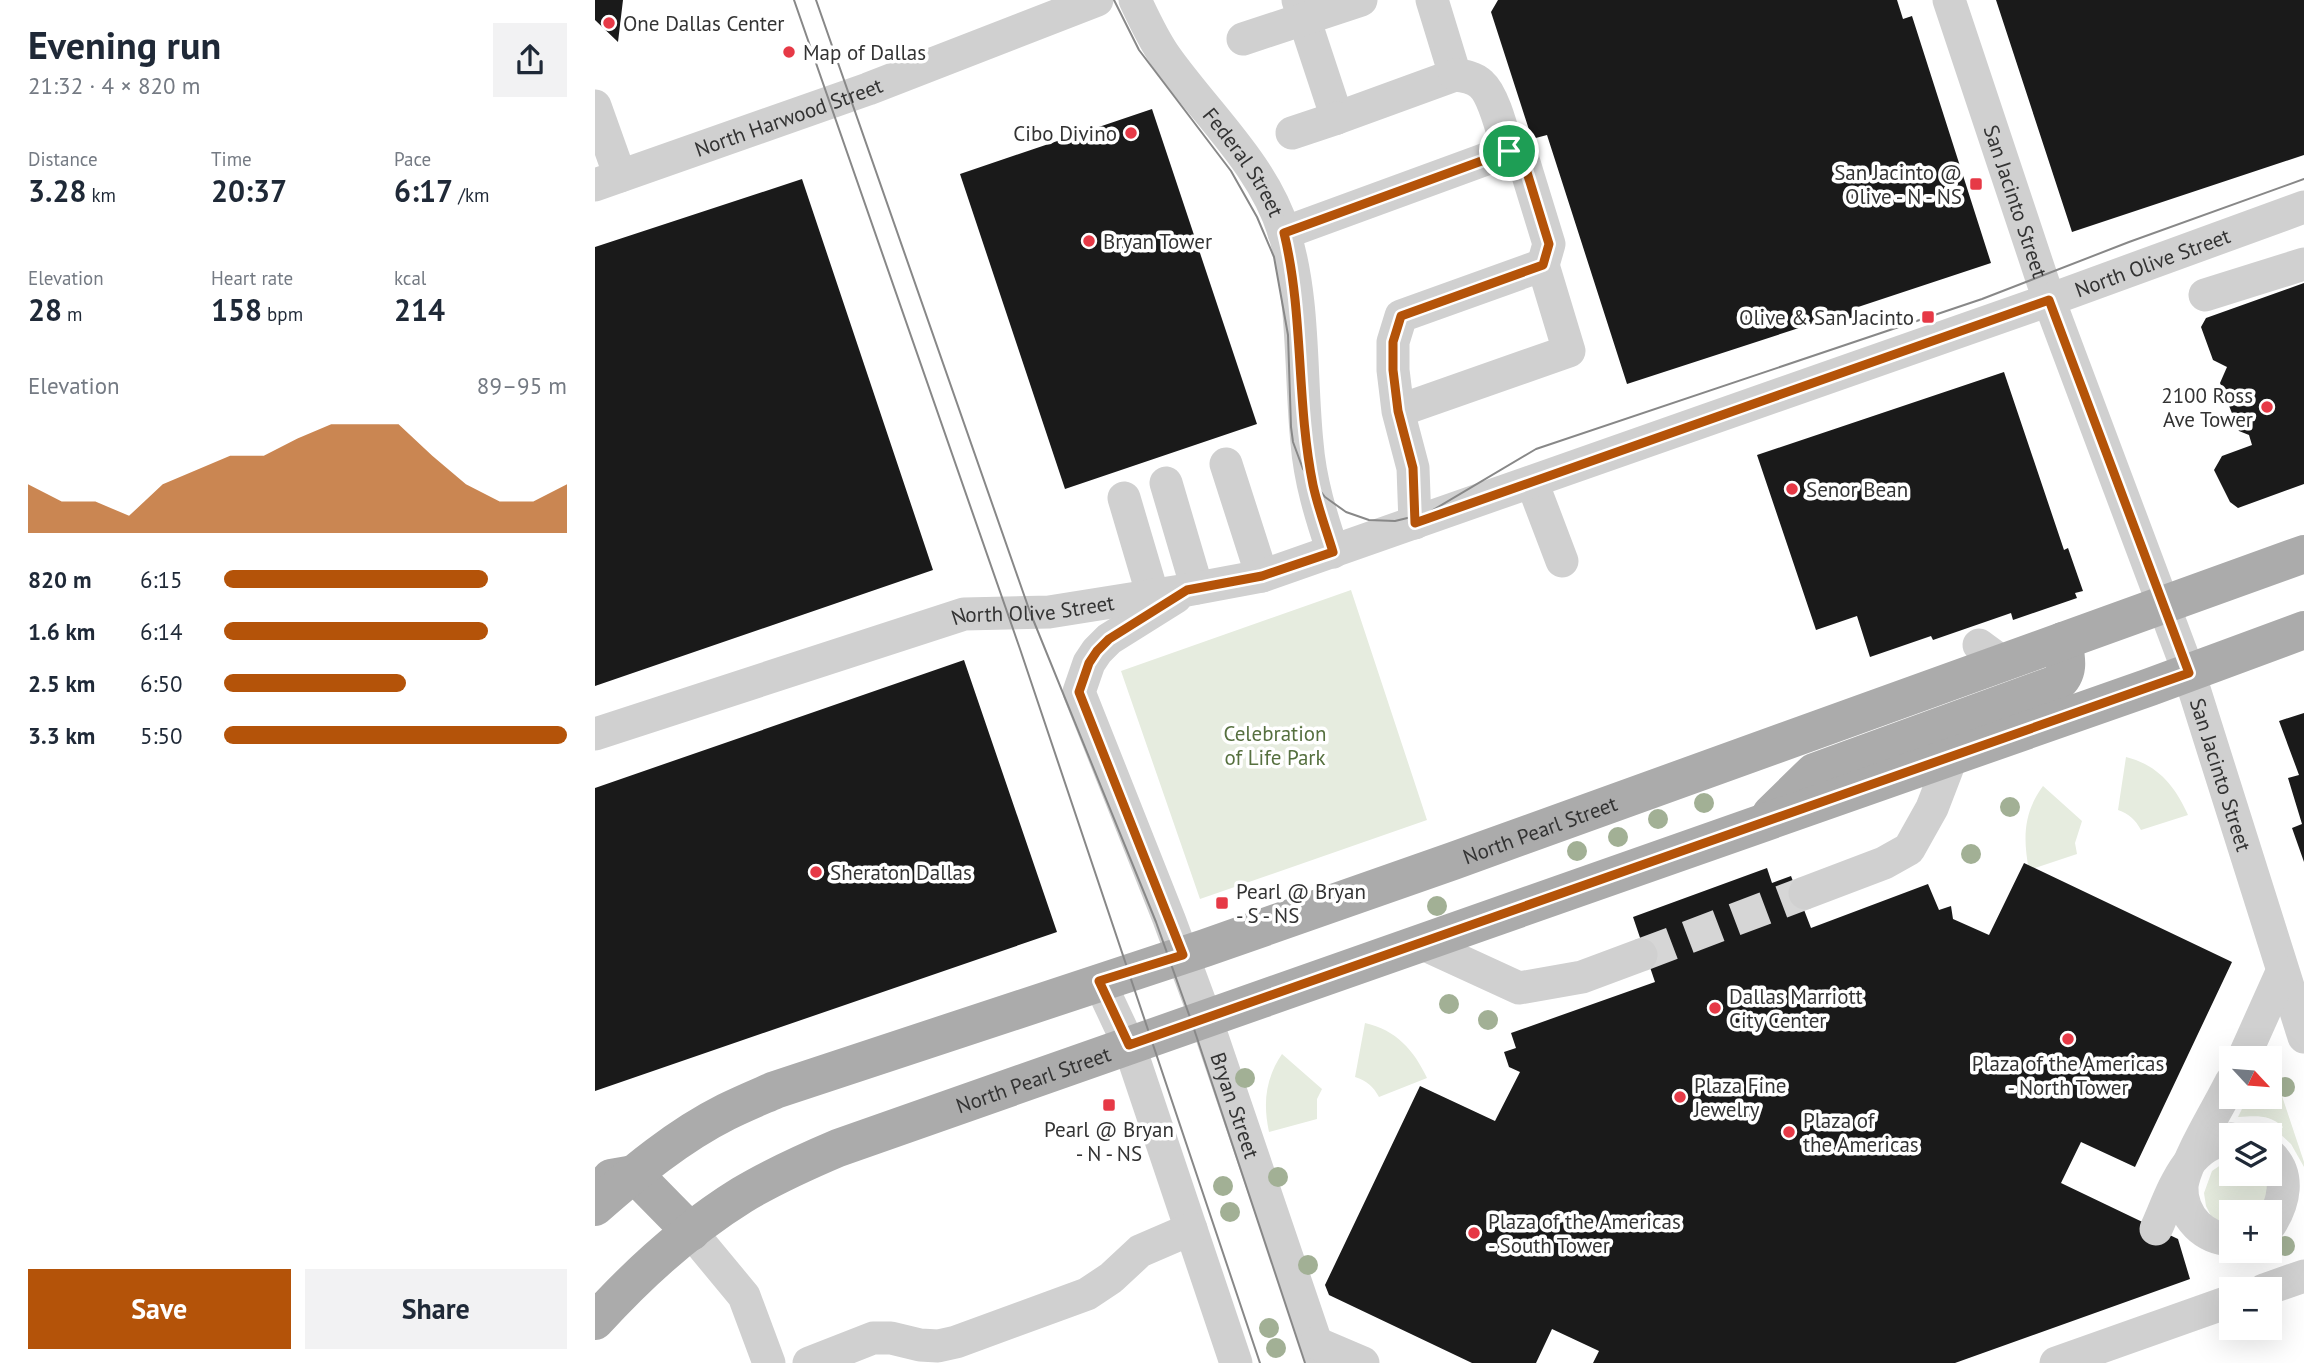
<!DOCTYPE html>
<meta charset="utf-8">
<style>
body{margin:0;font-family:"PT Sans",sans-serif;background:#f2f2f3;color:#1f2937;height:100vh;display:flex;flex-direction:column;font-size:26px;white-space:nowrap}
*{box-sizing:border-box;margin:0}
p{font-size:23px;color:#747a83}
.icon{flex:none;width:38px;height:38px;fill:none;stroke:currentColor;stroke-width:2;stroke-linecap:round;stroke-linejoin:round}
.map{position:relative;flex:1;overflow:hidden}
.drawer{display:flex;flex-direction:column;background:#fff;width:595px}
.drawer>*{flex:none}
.needle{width:46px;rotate:116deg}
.tools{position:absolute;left:1624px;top:1046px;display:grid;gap:14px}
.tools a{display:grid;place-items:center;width:63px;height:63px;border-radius:0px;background:#fff;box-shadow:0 7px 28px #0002;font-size:35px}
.pin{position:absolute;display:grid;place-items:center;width:60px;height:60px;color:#fff;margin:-30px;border:4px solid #fff;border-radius:50%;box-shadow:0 2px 7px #0007}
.round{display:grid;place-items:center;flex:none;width:74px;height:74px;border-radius:0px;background:#f2f2f3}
.summary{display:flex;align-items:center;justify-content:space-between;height:119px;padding:0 28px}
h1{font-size:38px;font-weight:800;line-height:52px}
.stats{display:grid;grid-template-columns:repeat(3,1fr);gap:10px;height:119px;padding:7px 28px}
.stats div{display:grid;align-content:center}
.stats b{font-size:30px;font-weight:800}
.stats small{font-size:19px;font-weight:400}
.stats p{font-size:19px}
.chart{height:196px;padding:14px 28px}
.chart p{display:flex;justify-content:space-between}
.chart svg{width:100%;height:126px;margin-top:7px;fill:#b45309;opacity:.7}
.button{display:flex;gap:14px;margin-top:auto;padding:14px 28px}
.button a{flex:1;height:80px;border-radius:0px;background:#b45309;color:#fff;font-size:28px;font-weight:800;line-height:80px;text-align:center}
.button a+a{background:#f2f2f3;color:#1f2937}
ul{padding:0 28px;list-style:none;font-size:23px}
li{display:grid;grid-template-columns:112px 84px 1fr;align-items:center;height:52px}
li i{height:18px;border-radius:9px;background:#b45309}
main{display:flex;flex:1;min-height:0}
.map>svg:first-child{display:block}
.green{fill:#e6ecdf}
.building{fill:#1a1a1a}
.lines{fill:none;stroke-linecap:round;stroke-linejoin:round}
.minor-tunnel{stroke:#d6d6d6;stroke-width:33;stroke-dasharray:33 17;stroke-linecap:butt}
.minor{stroke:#d0d0d0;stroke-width:33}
.major{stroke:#ababab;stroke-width:38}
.tram{stroke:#888;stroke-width:2}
.minor-bridge{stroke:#d0d0d0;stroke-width:33}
.tree{fill:#a2b095}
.route-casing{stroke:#fff;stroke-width:14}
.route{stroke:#b45309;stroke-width:9}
.poi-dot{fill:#e63946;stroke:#fff;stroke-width:2.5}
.labels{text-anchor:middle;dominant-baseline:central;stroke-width:7;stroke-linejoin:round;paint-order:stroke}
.poi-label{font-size:21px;fill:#333;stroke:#fff;text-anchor:start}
.street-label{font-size:21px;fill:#333;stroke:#fff}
.park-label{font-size:21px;fill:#56703f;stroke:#fff}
</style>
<main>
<section class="drawer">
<div class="summary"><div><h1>Evening run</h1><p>21:32 · 4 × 820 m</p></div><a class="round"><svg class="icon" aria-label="share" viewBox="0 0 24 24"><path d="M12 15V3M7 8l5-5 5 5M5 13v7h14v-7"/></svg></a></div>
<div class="stats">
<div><p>Distance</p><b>3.28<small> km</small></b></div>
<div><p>Time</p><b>20:37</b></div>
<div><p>Pace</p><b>6:17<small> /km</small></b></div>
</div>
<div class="stats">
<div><p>Elevation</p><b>28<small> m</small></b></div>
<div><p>Heart rate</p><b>158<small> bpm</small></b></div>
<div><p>kcal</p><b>214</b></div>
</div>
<div class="chart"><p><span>Elevation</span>89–95 m</p>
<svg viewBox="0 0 160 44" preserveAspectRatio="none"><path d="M0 44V27L10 33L20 33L30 38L40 27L50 22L60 17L70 17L80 11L90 6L100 6L110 6L120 17L130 27L140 33L150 33L160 27V44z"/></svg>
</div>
<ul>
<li><b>820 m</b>6:15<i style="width:77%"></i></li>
<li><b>1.6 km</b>6:14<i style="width:77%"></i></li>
<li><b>2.5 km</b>6:50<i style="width:53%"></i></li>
<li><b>3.3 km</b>5:50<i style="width:100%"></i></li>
</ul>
<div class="button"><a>Save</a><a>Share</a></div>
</section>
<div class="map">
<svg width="1709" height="1363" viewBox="0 0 1709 1363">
<rect width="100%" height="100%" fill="#fff"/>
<path class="green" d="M 756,590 L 832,820 L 605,899 L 526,671 Z
M 1531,757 C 1563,765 1580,786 1593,815 L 1546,830 C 1540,819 1534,814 1523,810 Z
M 1448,786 L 1487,821 L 1480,843 L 1482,854 L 1434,870 C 1428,839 1428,813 1448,786 Z
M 770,1023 C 801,1030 819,1050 832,1078 L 784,1097 C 778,1086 772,1081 760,1077 Z
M 687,1054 L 727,1089 L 722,1099 L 722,1119 L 674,1132 C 668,1104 670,1079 687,1054 Z
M 1678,1069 L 1709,1162 L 1709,1167 L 1696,1144 L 1683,1132 L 1688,1127 C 1674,1114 1661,1116 1643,1117 L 1653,1097 L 1675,1097 L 1675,1070 Z
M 1636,1158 L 1636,1174 L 1675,1174 L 1675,1213 L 1636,1213 L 1636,1231 L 1617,1218 L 1611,1206 L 1609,1193 L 1617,1171 Z"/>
<path class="building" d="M 0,0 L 28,0 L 23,42 L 0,20 Z
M 903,0 L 1302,0 L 1308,19 L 1317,16 L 1396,263 L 1257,309 L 1259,317 L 1242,322 L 1241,316 L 1032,384 L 952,135 L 937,139 L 896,12 Z
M 1401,0 L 1709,0 L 1709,155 L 1477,232 Z
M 557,109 L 662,424 L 470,489 L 365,174 Z
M 207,179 L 338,570 L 0,686 L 0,247 Z
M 1709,283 L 1709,484 L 1643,508 L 1635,502 L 1619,470 L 1627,456 L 1657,445 L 1654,435 L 1644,431 L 1625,383 L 1632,367 L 1618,360 L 1606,327 L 1611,318 Z
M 1409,372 L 1469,550 L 1473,548 L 1488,591 L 1480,593 L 1482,598 L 1418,620 L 1416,613 L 1338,640 L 1336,636 L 1275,657 L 1262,616 L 1221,630 L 1162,455 Z
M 369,660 L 462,932 L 0,1091 L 0,788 Z
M 1709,713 L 1709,862 L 1697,828 L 1707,824 L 1693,778 L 1704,775 L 1684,721 Z
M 1429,863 L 1637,962 L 1540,1167 L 1486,1142 L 1466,1183 L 1583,1239 L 1595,1279 L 1360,1363 L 998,1363 L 1004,1351 L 957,1329 L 941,1363 L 877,1363 L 734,1295 L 730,1285 L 825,1086 L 900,1121 L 925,1072 L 914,1067 L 909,1052 L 921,1048 L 916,1033 L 1060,982 L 1038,917 L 1172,868 L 1177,883 L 1196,876 L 1216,928 L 1333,884 L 1344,910 L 1356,906 L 1358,919 L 1394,935 Z"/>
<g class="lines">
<path class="minor-tunnel" d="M 1046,955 L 1210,893"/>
<g class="minor">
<path id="s1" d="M 540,0 C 549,19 558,39 570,56 C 610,113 668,164 689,232 C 710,299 705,374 712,443 C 715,481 726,516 738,552"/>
<path d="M 703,0 L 742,118 L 860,75 L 837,0"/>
<path id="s2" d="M 1354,0 L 1454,300 L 1594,673 L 1709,1037"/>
<path d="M 648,39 L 766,0"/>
<path d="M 0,106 L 25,176"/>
<path d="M 697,133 L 742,118"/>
<path d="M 913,151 L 927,156 L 954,244 L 948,265"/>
<path id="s3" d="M 0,185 L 273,89 L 502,0"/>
<path d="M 689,233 L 913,151 C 908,134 899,95 886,84 C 879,77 870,76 860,75"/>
<path d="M 1610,295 L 1709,264"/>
<path d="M 803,411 L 974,351 L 948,265 L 806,316 L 798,342 L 798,370 L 803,411 L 818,468 L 820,523"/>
<path d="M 631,464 L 667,576"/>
<path d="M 937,482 L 967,561"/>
<path d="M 571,483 L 602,588"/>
<path d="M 529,498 L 558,596"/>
<path id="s4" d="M 581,597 L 514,639 L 502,651 L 494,663 L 484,692 L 574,919 L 611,1019 L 728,1363"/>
<path d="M 1384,645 L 1399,656 L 1401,664"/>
<path id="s5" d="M 0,734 L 369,614 L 454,612 L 592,590 L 667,576 L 1454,300 L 1709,207"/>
<path d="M 1210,893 L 1289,863 L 1314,849 L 1337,808 L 1357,756"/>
<path d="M 826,943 L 924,988 L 987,977 L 1046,955"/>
<path d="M 504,981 L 534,1045 L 641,1363"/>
<path d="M 1648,1059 L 1687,972"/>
<path d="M 1636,1082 C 1624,1107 1590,1161 1587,1186 C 1586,1200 1592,1215 1602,1225 C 1612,1235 1623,1239 1636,1240"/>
<path d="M 1675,1155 C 1696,1175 1689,1203 1675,1225"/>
<path d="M 96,1232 L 149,1296 L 174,1363"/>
<path d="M 1669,1290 L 1709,1276"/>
<path d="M 721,1343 L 768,1363"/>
<path d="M 214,1363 L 278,1338 L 296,1338 L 325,1345 L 343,1346 L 361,1342 L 492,1294 L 516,1278 L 545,1251 L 596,1229"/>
<path d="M 1461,1363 L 1636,1301"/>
</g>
<g class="major">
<path d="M 1176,814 L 1219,772 L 1461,684 C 1476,672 1471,657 1468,641"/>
<path d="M 16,1178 L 39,1174 L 96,1232"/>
<path id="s6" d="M 0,1207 C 40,1172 83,1136 131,1112 C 147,1104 164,1097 180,1090 L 610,948 L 858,861 L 1709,554"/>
<path id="s7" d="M 0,1321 C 43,1274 92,1229 147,1195 C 177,1177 210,1162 243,1148 L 1555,687 L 1709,630"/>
</g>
<path class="tram" d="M 199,0 L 425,649 L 665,1363
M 221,0 L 435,612 L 561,922 L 597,1023 L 710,1363
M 519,0 L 544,50 L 636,171 L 662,217 L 679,257 L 693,335 L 696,427 L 698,442 L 708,469 L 730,497 L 751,512 L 774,520 L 800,521 L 833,513 L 941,449 L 1387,299 L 1534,242 L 1709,179"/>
<path class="minor-bridge" d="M 1561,1229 C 1577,1194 1591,1142 1636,1139"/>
</g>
<g class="tree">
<circle cx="1109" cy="803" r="10"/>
<circle cx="1415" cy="807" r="10"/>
<circle cx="1063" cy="819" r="10"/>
<circle cx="1023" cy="837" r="10"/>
<circle cx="982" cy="851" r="10"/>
<circle cx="1376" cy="854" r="10"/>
<circle cx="842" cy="906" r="10"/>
<circle cx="854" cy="1004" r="10"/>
<circle cx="893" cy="1020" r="10"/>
<circle cx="650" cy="1078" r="10"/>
<circle cx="1690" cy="1087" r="10"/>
<circle cx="683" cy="1177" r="10"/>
<circle cx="628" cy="1186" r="10"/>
<circle cx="635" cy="1212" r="10"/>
<circle cx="1690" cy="1246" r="10"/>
<circle cx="713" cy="1265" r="10"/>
<circle cx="674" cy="1328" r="10"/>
<circle cx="681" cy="1348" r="10"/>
</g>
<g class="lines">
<defs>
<path id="route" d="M 914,151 L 927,156 L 954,244 L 948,265 L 806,316 L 798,342 L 798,370 L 803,411 L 818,468 L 820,523 L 1454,300 L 1594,673 L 534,1045 L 504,981 L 588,955 L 484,692 L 494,663 L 502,651 L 514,639 L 592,590 L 667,576 L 738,552 C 731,529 723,508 718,485 C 701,401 709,316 689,233 Z"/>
</defs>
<use href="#route" class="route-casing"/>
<use href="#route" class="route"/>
</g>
<g class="poi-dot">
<circle cx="14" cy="23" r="7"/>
<circle cx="194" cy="52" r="7"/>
<circle cx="536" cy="133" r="7"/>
<rect x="1374" y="177" width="14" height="14" rx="3.5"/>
<circle cx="494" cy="241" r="7"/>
<rect x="1326" y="310" width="14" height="14" rx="3.5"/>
<circle cx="1672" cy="407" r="7"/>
<circle cx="1197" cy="489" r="7"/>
<circle cx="221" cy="872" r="7"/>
<rect x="620" y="896" width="14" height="14" rx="3.5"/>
<circle cx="1120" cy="1008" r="7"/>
<circle cx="1473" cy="1039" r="7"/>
<circle cx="1085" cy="1097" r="7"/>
<rect x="507" y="1098" width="14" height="14" rx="3.5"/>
<circle cx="1194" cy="1132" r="7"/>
<circle cx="879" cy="1233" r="7"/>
</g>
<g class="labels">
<g class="poi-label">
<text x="28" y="23">One Dallas Center</text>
<text x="208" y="52">Map of Dallas</text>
<text x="522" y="133" text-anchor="end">Cibo Divino</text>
<text x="1367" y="172" text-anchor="end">San Jacinto @<tspan x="1367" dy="24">Olive - N - NS</tspan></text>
<text x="508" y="241">Bryan Tower</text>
<text x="1319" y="317" text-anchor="end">Olive &amp; San Jacinto</text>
<text x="1658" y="395" text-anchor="end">2100 Ross<tspan x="1658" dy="24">Ave Tower</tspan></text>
<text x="1211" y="489">Senor Bean</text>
<text x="235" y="872">Sheraton Dallas</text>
<text x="641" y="891">Pearl @ Bryan<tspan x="641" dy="24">- S - NS</tspan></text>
<text x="1134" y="996">Dallas Marriott<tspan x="1134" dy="24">City Center</tspan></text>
<text x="1473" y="1063" text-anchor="middle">Plaza of the Americas<tspan x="1473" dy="24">- North Tower</tspan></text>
<text x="1099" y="1085">Plaza Fine<tspan x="1099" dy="24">Jewelry</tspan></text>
<text x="1208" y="1120">Plaza of<tspan x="1208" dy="24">the Americas</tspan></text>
<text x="514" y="1129" text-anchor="middle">Pearl @ Bryan<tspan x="514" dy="24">- N - NS</tspan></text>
<text x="893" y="1221">Plaza of the Americas<tspan x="893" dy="24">- South Tower</tspan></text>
</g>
<g class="street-label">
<text stroke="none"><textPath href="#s3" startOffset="205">North Harwood Street</textPath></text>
<text stroke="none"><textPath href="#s1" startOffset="196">Federal Street</textPath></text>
<text stroke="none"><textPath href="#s2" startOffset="212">San Jacinto Street</textPath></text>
<text stroke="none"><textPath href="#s5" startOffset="1633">North Olive Street</textPath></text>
<text stroke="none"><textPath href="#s5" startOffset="457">North Olive Street</textPath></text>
<text stroke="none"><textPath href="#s2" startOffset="821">San Jacinto Street</textPath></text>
<text stroke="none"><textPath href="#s6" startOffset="1024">North Pearl Street</textPath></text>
<text stroke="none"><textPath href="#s7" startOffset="508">North Pearl Street</textPath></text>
<text stroke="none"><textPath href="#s4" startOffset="583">Bryan Street</textPath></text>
</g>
<g class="park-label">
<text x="680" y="733">Celebration<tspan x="680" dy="24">of Life Park</tspan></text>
</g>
</g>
</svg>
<div class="tools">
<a><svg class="needle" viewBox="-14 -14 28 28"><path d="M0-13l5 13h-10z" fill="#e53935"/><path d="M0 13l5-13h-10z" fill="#747a83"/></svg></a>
<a><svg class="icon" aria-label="layers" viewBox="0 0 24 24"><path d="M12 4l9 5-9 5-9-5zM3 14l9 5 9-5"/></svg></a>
<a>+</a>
<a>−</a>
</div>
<div class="pin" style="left:914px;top:151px;background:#1e9e55"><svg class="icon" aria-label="arrive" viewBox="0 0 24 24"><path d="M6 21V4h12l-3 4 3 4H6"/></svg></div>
</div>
</main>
